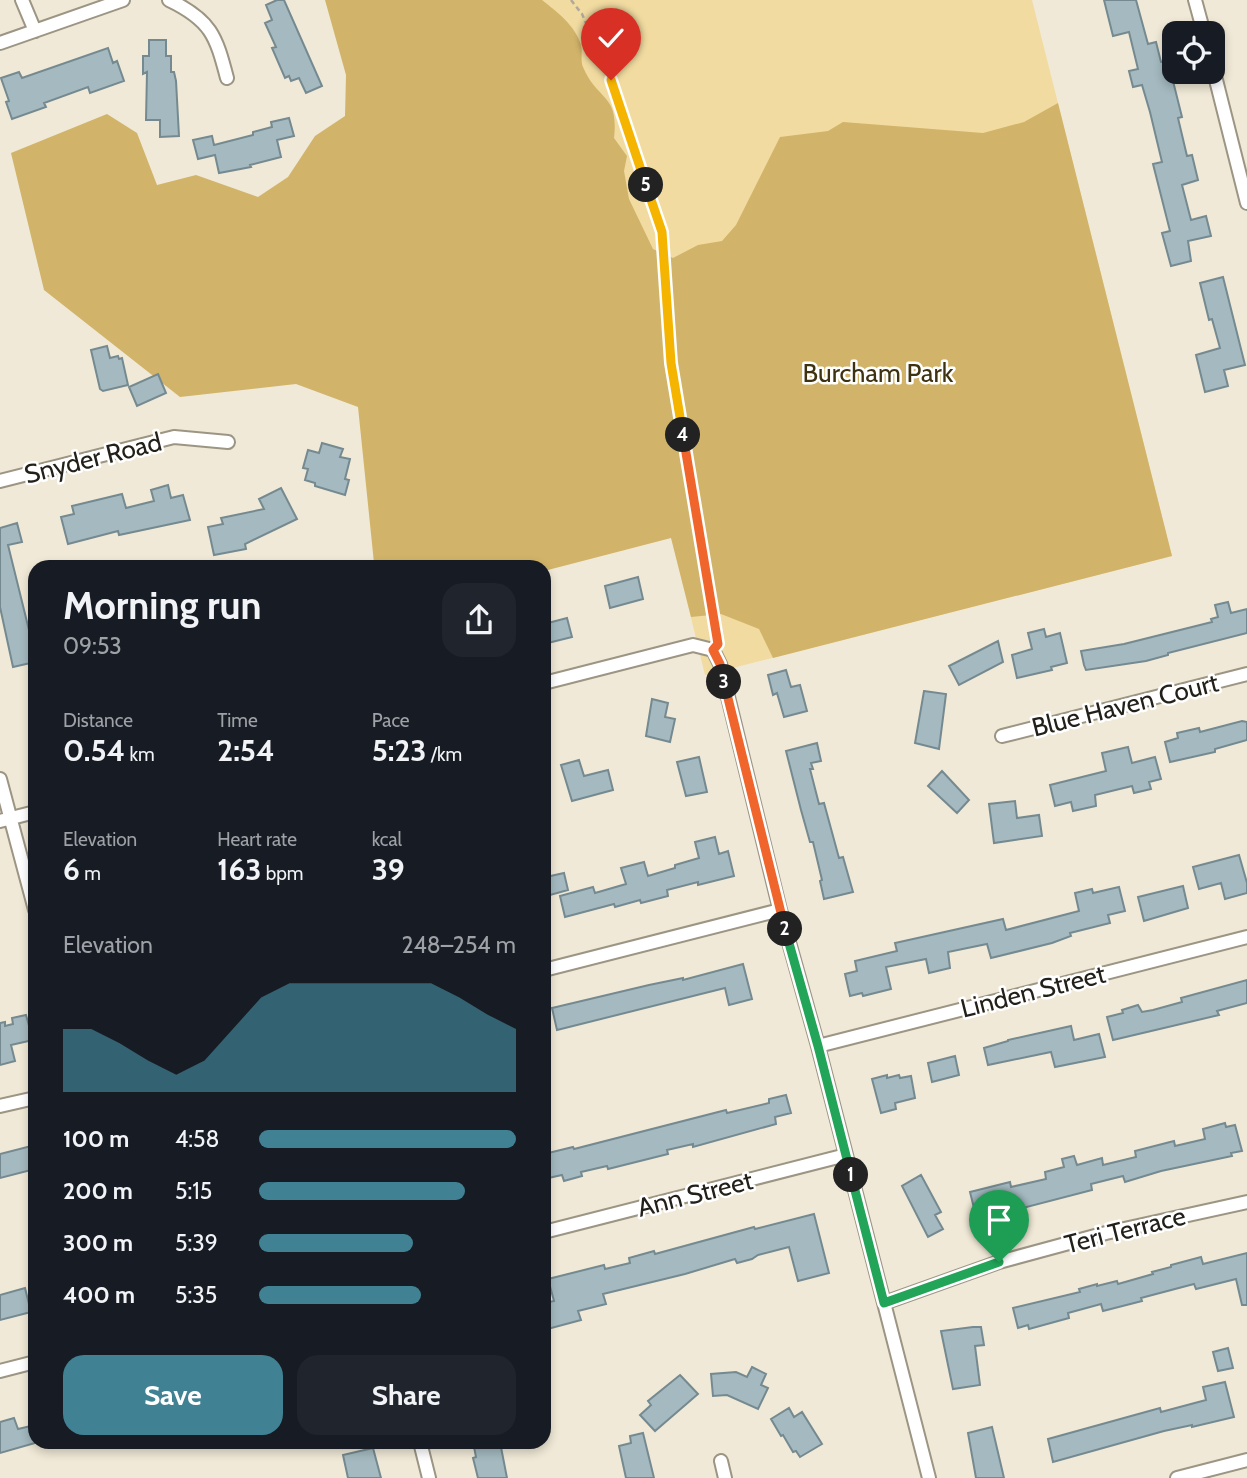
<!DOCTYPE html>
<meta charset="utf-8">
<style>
body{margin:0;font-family:Cabin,sans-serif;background:#20242c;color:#f1f3f6;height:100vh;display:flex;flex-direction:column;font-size:26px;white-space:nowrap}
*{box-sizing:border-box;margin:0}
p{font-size:23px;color:#9ea1a6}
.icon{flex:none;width:38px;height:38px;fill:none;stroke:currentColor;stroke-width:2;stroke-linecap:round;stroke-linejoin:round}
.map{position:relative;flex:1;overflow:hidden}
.details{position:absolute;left:28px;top:560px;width:523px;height:889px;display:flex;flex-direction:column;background:#171b24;border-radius:21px;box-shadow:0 4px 10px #0003}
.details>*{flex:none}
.tools{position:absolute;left:1162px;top:21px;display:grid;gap:14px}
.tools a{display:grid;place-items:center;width:63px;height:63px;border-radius:14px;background:#171b24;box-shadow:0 4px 10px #0003;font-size:35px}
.pin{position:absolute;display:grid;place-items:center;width:60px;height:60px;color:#fff;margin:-72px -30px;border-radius:50% 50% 50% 0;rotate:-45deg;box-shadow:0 0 7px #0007}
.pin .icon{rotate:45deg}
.km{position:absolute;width:35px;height:35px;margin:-18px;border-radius:50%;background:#222;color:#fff;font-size:19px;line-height:35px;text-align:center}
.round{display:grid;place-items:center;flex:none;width:74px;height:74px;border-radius:21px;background:#20242c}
.summary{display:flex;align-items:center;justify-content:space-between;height:119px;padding:0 35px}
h1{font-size:38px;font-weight:700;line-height:52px}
.figures{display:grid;grid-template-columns:repeat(3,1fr);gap:10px;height:119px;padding:7px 35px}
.figures div{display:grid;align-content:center}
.figures b{font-size:30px;font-weight:700}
.figures small{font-size:19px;font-weight:400}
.figures p{font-size:19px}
.chart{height:196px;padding:14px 35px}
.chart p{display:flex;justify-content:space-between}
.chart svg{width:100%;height:126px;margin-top:7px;fill:#408293;opacity:.7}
.action{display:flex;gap:14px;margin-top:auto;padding:14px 35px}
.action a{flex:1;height:80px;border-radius:21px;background:#408293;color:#fff;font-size:28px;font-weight:700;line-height:80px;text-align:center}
.action a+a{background:#20242c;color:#f1f3f6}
ul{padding:0 35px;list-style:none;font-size:23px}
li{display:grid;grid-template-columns:112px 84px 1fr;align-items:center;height:52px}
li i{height:18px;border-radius:9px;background:#408293}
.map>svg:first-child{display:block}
.green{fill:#f1dba0}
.forest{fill:#d1b469}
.building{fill:#a4bac0;stroke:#758a90;stroke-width:2}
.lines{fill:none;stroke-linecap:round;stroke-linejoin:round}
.street-casing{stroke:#9c9584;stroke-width:16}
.path{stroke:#afa99b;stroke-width:2.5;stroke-dasharray:5 3.5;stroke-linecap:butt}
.street{stroke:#fff;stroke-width:12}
.split-1-casing{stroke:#fff;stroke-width:14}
.split-2-casing{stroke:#fff;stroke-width:14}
.split-3-casing{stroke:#fff;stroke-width:14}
.split-4-casing{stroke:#fff;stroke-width:14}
.split-5-casing{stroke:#fff;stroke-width:14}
.split-6-casing{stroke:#fff;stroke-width:14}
.split-1{stroke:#22a559;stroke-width:9}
.split-2{stroke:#22a559;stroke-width:9}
.split-3{stroke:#f0652b;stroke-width:9}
.split-4{stroke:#f0652b;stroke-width:9}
.split-5{stroke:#f5b400;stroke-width:9}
.split-6{stroke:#f5b400;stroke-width:9}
.labels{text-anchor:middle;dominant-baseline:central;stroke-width:5;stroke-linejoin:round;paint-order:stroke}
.park-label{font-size:26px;fill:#3e3210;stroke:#fff}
.street-label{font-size:26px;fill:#23201a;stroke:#fff}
</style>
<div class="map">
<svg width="1247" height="1478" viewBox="0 0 1247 1478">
<rect width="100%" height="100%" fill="#f0e9d7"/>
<path class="green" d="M 540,0 L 1032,0 L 1172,556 L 705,675 Z"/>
<path class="forest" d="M 325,0 L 542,0 C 557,12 575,25 581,45 C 583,52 580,60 583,67 C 598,102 619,93 614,138 L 627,156 L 624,171 L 629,199 L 653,249 L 673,258 L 698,245 L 722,241 L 736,225 L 780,137 L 828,131 L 843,122 L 983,133 L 1024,122 L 1058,103 L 1172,556 L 773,658 L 759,629 L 721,614 L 691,617 L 671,538 L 544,571 L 544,567 L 374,563 L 358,407 L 296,384 L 180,397 L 44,290 L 11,153 L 107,114 L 137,133 L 157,185 L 196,175 L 258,197 L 288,177 L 315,136 L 345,116 L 346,75 Z"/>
<path class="building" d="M 277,0 L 284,0 L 322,86 L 306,93 L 299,78 L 291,81 L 289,76 L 285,78 L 272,48 L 276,47 L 265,23 L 272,20 L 266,5 Z
M 1104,0 L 1136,0 L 1148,44 L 1156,42 L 1161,62 L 1168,61 L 1182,117 L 1178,118 L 1187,156 L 1192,155 L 1198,180 L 1182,185 L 1191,220 L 1206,216 L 1211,236 L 1188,241 L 1191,261 L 1171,266 L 1162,233 L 1170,231 L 1153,164 L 1162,162 L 1150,112 L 1142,85 L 1133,87 L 1129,71 L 1138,69 L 1129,32 L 1113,36 Z
M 149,40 L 166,40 L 166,56 L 171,56 L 171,72 L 174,72 L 176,81 L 179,136 L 160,137 L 160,120 L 146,120 L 147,72 L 143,74 L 143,56 L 149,56 Z
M 108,48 L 113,63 L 117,61 L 124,81 L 90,93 L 88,87 L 44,103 L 46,107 L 12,119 L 6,102 L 9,101 L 1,78 L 19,72 L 22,78 Z
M 289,118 L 294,136 L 277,140 L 281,157 L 250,165 L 251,167 L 219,173 L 215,155 L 198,159 L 193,140 L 212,136 L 214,145 L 253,135 L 253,132 L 272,127 L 271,122 Z
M 1223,277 L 1245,365 L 1224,370 L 1228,386 L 1205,392 L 1196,355 L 1220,348 L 1212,319 L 1209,320 L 1200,283 Z
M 107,346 L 110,358 L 118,356 L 119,359 L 122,358 L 128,385 L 103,391 L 100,389 L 91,350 Z
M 158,374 L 166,393 L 137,406 L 129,387 Z
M 322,443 L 343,449 L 340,457 L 350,459 L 345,479 L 349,480 L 345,495 L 315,486 L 315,483 L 305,480 L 308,469 L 303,468 L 308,450 L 319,453 Z
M 168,485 L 171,498 L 183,495 L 190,520 L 119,535 L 118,531 L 68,544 L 61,517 L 74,514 L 72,506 L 122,494 L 126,508 L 154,501 L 151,490 Z
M 281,488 L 297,519 L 245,544 L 246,549 L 214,555 L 208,527 L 223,524 L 221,518 L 264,509 L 259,499 Z
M 17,523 L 22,542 L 8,545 L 29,630 L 31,630 L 35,662 L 13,667 L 0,607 L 0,528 Z
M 638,577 L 643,599 L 610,608 L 605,586 Z
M 1228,602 L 1231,613 L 1247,609 L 1247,633 L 1168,653 L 1168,655 L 1146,661 L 1086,670 L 1084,665 L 1081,651 L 1124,644 L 1212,622 L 1211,619 L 1218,617 L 1215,605 Z
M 567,618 L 572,637 L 544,644 L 544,624 Z
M 1044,629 L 1046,637 L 1060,633 L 1067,663 L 1051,667 L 1052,670 L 1017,678 L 1012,655 L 1032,649 L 1028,633 Z
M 998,641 L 1003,662 L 959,685 L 949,666 Z
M 786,670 L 791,687 L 800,685 L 807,711 L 784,717 L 777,693 L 773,695 L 768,675 Z
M 924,691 L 946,694 L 939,749 L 915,743 Z
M 652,699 L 668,703 L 665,717 L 675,719 L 670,742 L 646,736 Z
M 1242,721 L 1247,722 L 1247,740 L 1215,749 L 1215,752 L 1170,762 L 1165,742 L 1178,738 L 1177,733 L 1199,728 L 1200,732 Z
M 817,743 L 821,761 L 811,763 L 813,769 L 810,769 L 819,804 L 824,803 L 839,858 L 843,857 L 853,892 L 824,899 L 820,881 L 822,880 L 813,842 L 810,842 L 801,810 L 786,751 Z
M 1128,747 L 1132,763 L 1155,757 L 1161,779 L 1149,782 L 1151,789 L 1134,793 L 1132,786 L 1095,795 L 1096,806 L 1073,811 L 1071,802 L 1055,806 L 1050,785 L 1106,771 L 1102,753 Z
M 699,757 L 707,792 L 686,796 L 677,762 Z
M 579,760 L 584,776 L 608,770 L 613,790 L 572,801 L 561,765 Z
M 942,771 L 969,800 L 957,813 L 928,786 Z
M 1015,801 L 1017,818 L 1039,815 L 1042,836 L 994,843 L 989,804 Z
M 715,837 L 719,854 L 728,851 L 734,876 L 698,885 L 698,882 L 667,890 L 668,896 L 641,903 L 640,900 L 615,907 L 614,904 L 565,917 L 560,896 L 593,887 L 595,893 L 626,884 L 621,868 L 644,862 L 648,876 L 675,868 L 675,865 L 699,858 L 695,842 Z
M 1239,855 L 1247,883 L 1247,893 L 1225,899 L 1221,883 L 1199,889 L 1193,867 Z
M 564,873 L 568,890 L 550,895 L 546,877 Z
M 1183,886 L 1188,908 L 1144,921 L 1138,897 Z
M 1119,887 L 1125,911 L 1108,915 L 1110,923 L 1070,933 L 1071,936 L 1052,943 L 991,958 L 987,944 L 948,952 L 950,968 L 929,973 L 926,959 L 886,967 L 891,989 L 863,996 L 862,993 L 850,996 L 845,974 L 857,971 L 855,961 L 897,951 L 895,943 L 1003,919 L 1006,930 L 1079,911 L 1075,893 L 1092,889 L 1093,893 Z
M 743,964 L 752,999 L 729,1005 L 725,988 L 557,1030 L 552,1008 L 649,985 L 683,978 L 683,980 Z
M 1247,980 L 1247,1003 L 1217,1011 L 1219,1015 L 1113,1040 L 1107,1017 L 1123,1013 L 1122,1010 L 1138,1005 L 1142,1012 L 1153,1010 L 1182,1002 L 1181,998 Z
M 26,1015 L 33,1040 L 11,1045 L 15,1061 L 0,1065 L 0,1023 L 5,1022 L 5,1026 L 13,1024 L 12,1018 Z
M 1071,1026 L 1074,1040 L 1099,1034 L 1105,1057 L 1055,1067 L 1051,1052 L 988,1065 L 984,1048 L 1008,1041 L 1008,1040 Z
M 955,1056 L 959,1075 L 932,1082 L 928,1063 Z
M 887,1075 L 887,1078 L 899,1075 L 900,1078 L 911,1076 L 915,1098 L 895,1103 L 896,1109 L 881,1113 L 872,1079 Z
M 786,1095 L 791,1113 L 775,1117 L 776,1124 L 693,1147 L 693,1144 L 667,1150 L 668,1154 L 608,1169 L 607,1166 L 581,1172 L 582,1176 L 564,1181 L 562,1175 L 544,1179 L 544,1154 L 573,1147 L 574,1149 L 726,1110 L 727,1113 L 769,1103 L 769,1099 Z
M 1225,1123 L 1226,1127 L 1235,1125 L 1242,1151 L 1231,1153 L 1232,1156 L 1161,1171 L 1125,1182 L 1123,1176 L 1091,1184 L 1092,1190 L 977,1220 L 970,1192 L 1010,1182 L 1011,1187 L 1046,1179 L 1045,1172 L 1064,1167 L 1062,1159 L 1074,1156 L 1077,1165 L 1102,1158 L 1103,1165 L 1136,1157 L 1135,1151 L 1174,1141 L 1175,1146 L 1205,1139 L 1203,1129 Z
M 35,1145 L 35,1169 L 0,1178 L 0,1154 Z
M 921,1175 L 941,1212 L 935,1215 L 943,1229 L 928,1237 L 902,1186 Z
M 814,1214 L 829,1273 L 798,1281 L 789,1247 L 758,1255 L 752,1259 L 737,1263 L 735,1259 L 685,1274 L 603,1294 L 606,1304 L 578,1311 L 581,1320 L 544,1330 L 544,1303 L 554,1301 L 548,1279 L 604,1265 L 605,1269 L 630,1263 L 629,1258 L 654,1251 L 655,1254 L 754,1227 L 755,1229 Z
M 1247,1253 L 1247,1305 L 1242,1305 L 1236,1279 L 1196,1289 L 1194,1284 L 1141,1298 L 1142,1301 L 1103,1311 L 1101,1304 L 1068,1313 L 1069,1318 L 1029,1329 L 1028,1325 L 1018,1328 L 1013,1308 L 1080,1292 L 1079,1289 L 1097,1284 L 1097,1286 L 1117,1281 L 1118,1284 L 1153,1274 L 1152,1272 L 1171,1267 L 1171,1265 L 1201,1257 L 1203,1264 Z
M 25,1288 L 31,1312 L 0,1320 L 0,1295 Z
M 973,1327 L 981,1327 L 984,1345 L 975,1346 L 980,1385 L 953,1389 L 941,1331 Z
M 1228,1348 L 1233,1368 L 1218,1371 L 1213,1352 Z
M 752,1367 L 766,1374 L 761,1385 L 768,1388 L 758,1409 L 727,1395 L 713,1396 L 711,1374 L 736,1372 L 747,1377 Z
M 680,1375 L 698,1394 L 655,1431 L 640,1415 L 651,1405 L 648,1401 Z
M 1225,1382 L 1234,1417 L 1192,1427 L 1192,1425 L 1164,1431 L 1053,1462 L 1048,1439 L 1160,1408 L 1161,1412 L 1206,1400 L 1203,1387 Z
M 789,1408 L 794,1417 L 802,1412 L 822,1444 L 800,1457 L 796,1451 L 793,1452 L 783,1435 L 781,1436 L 771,1419 Z
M 14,1418 L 18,1429 L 35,1425 L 35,1443 L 0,1453 L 0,1422 Z
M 992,1427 L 1004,1478 L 976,1478 L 968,1433 Z
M 643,1433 L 654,1478 L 626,1478 L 619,1446 L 631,1443 L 630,1436 Z
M 473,1442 L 500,1442 L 507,1478 L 478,1478 L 473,1458 L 476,1457 Z
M 373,1448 L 381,1478 L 348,1478 L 343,1455 Z"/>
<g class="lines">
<defs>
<path id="street" d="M 22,0 L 35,31
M 169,0 C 211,20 216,36 227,78
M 1195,0 L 1204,33
M 0,43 L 123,0
M 1213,68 L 1247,203
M 0,481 L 174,437 L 228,442
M 544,683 L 693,645 L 713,650 L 720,664 L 780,910 L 818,1046 L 929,1478
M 1002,736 L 1247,674
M 0,779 L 35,910
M 0,821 L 35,812
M 544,970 L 780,910
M 818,1046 L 1247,937
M 0,1106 L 35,1098
M 544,1232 L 846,1155
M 884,1303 L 999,1262 L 1106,1233 L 1247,1202
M 0,1371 L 35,1362
M 420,1442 L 429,1478
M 721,1461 L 725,1478
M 1177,1478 L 1247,1460"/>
</defs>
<use href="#street" class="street-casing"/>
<path class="path" d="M 571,0 L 582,14 L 611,80 L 662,232 L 671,363 L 716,636"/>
<use href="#street" class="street"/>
</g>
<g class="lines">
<defs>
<path id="split-1" d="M 851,1175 L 884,1303 L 999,1262"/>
<path id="split-2" d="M 785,929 L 818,1046 L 851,1175"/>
<path id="split-3" d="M 724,682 L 785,929"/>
<path id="split-4" d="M 683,435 L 718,644 L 713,650 L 720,664 L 724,682"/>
<path id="split-5" d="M 646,185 L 662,232 L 671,363 L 683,435"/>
<path id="split-6" d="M 611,80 L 646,185"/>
</defs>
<use href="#split-1" class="split-1-casing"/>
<use href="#split-2" class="split-2-casing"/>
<use href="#split-3" class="split-3-casing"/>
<use href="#split-4" class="split-4-casing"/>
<use href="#split-5" class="split-5-casing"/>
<use href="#split-6" class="split-6-casing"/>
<use href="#split-1" class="split-1"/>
<use href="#split-2" class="split-2"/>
<use href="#split-3" class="split-3"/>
<use href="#split-4" class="split-4"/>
<use href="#split-5" class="split-5"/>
<use href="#split-6" class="split-6"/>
</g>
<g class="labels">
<g class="park-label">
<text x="878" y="373">Burcham Park</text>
</g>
<g class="street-label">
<text transform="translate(93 458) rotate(-14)">Snyder Road</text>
<text transform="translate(1125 705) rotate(-14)">Blue Haven Court</text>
<text transform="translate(1033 991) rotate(-14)">Linden Street</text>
<text transform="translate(695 1194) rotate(-14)">Ann Street</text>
<text transform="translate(1125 1230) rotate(-14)">Teri Terrace</text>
</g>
</g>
</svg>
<div class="tools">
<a><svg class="icon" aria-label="locate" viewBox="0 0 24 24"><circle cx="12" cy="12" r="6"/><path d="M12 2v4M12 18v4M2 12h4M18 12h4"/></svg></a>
</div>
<div class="pin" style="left:999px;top:1262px;background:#1e9e55"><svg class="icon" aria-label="arrive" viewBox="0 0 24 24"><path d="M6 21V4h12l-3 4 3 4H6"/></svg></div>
<div class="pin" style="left:611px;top:80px;background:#d93025"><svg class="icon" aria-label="check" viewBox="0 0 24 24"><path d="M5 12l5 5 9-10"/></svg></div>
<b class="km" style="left:851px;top:1175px">1</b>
<b class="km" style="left:785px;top:929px">2</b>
<b class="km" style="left:724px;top:682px">3</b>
<b class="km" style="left:683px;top:435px">4</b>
<b class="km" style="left:646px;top:185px">5</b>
<section class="details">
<div class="summary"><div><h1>Morning run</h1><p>09:53</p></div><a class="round"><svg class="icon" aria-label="share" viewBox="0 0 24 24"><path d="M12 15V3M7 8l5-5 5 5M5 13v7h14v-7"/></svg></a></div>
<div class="figures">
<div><p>Distance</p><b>0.54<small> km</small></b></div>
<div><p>Time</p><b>2:54</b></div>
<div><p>Pace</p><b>5:23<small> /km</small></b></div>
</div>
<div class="figures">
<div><p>Elevation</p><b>6<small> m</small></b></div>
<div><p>Heart rate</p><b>163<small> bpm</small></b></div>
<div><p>kcal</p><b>39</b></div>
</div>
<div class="chart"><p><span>Elevation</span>248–254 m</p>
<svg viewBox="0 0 160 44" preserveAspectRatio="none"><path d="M0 44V22L10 22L20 27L30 33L40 38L50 33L60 22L70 11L80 6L90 6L100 6L110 6L120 6L130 6L140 11L150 17L160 22V44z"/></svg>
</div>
<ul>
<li><b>100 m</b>4:58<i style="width:100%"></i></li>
<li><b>200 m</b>5:15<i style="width:80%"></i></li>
<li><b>300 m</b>5:39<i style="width:60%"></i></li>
<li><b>400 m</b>5:35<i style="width:63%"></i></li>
</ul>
<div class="action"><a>Save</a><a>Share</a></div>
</section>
</div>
